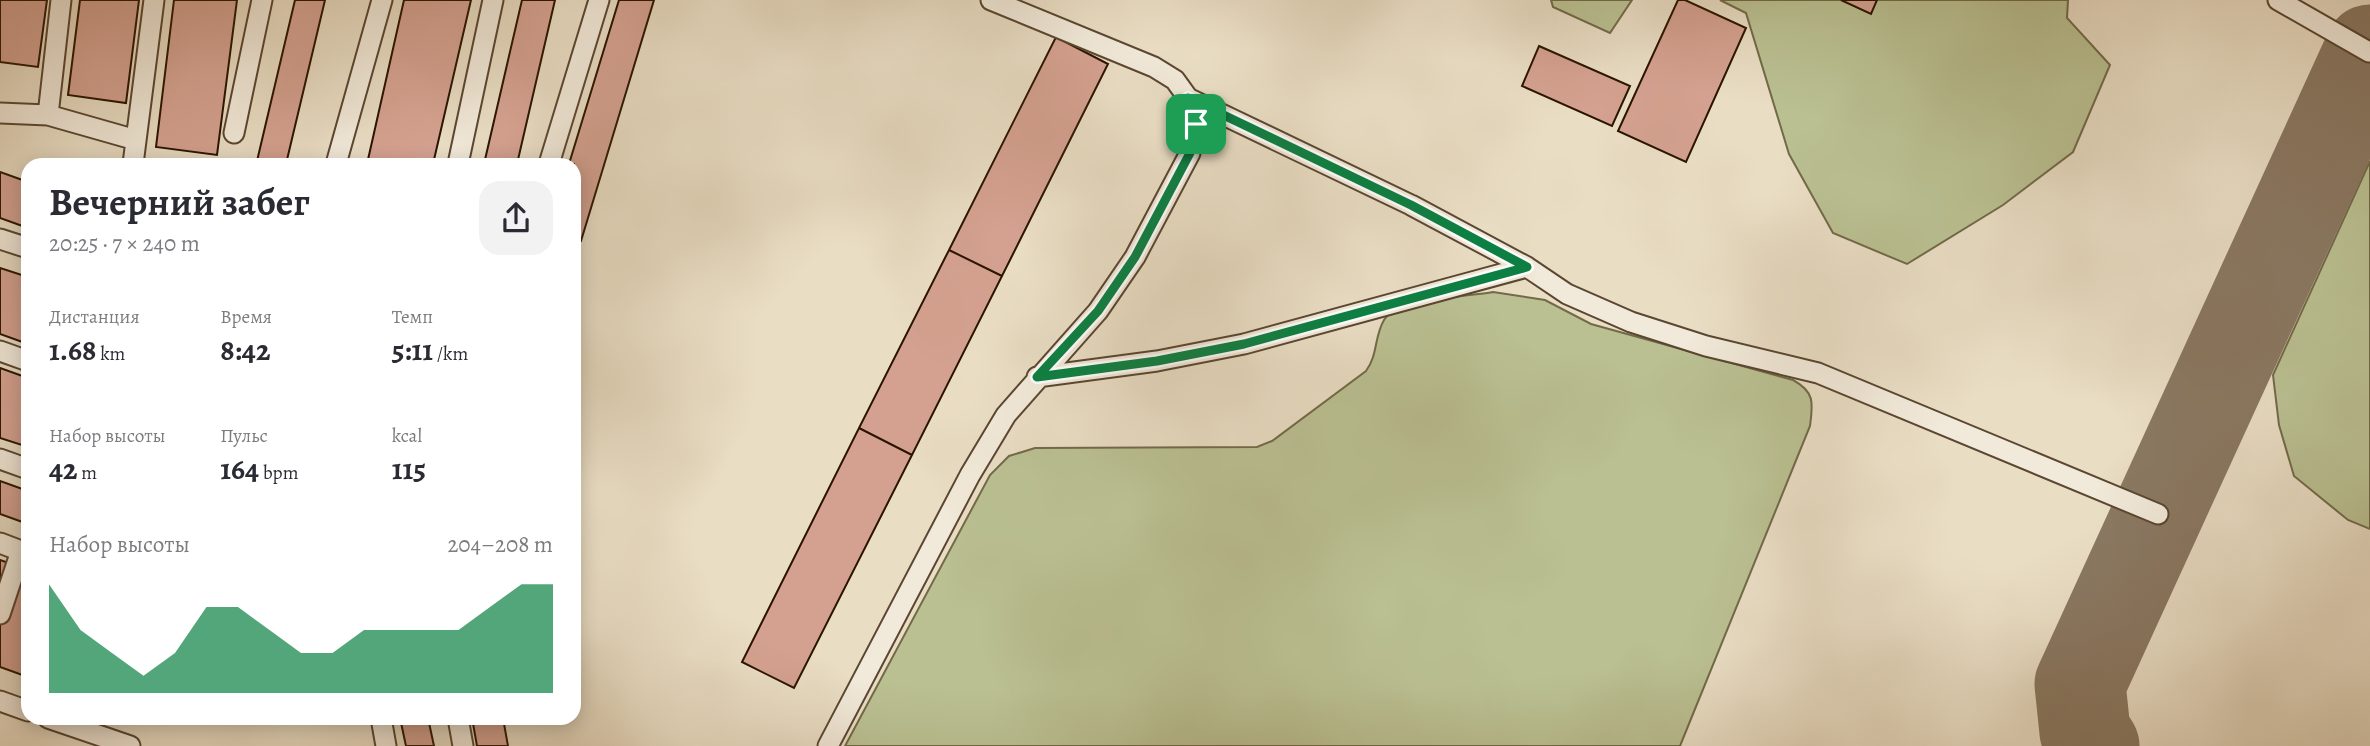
<!DOCTYPE html>
<html lang="ru">
<meta charset="utf-8">
<style>
body{margin:0;font-family:Alegreya,serif;background:#f2f2f3;color:#2b2b33;height:100vh;display:flex;flex-direction:column;font-size:26px;white-space:nowrap}
*{box-sizing:border-box;margin:0}
p{font-size:23px;color:#7c7c81}
.icon{flex:none;width:38px;height:38px;fill:none;stroke:currentColor;stroke-width:2;stroke-linecap:round;stroke-linejoin:round}
.map{position:relative;flex:1;overflow:hidden}
.sheet{position:absolute;left:21px;top:158px;width:560px;height:567px;display:flex;flex-direction:column;background:#fff;border-radius:21px;box-shadow:0 4px 18px #0003}
.sheet>*{flex:none}
.pin{position:absolute;display:grid;place-items:center;width:60px;height:60px;color:#fff;margin:-30px;border-radius:14px;box-shadow:0 4px 10px #0006}
.round{display:grid;place-items:center;flex:none;width:74px;height:74px;border-radius:21px;background:#f2f2f3}
.summary{display:flex;align-items:center;justify-content:space-between;height:119px;padding:0 28px}
h1{font-size:38px;font-weight:700;line-height:52px}
.metrics{display:grid;grid-template-columns:repeat(3,1fr);gap:10px;height:119px;padding:7px 28px}
.metrics div{display:grid;align-content:center}
.metrics b{font-size:30px;font-weight:700}
.metrics small{font-size:19px;font-weight:400}
.metrics p{font-size:19px}
.chart{height:196px;padding:14px 28px}
.chart p{display:flex;justify-content:space-between}
.chart svg{width:100%;height:126px;margin-top:7px;fill:#0b8043;opacity:.7}
.map>svg:first-child{display:block}
.green{fill:#bac092;stroke:#726a49;stroke-width:2}
.lines{fill:none;stroke-linecap:round;stroke-linejoin:round}
.taxiway{stroke:#8a7862;stroke-width:91}
.building{fill:#d4a190;stroke:#2a1400;stroke-width:2}
.lane-casing{stroke:#5a4631;stroke-width:23}
.lane{stroke:#f1e9d9;stroke-width:19}
.route-casing{stroke:#fff;stroke-width:14}
.route{stroke:#0b8043;stroke-width:9}
</style>
<div class="map">
<svg width="2370" height="746" viewBox="0 0 2370 746">
<rect width="100%" height="100%" fill="#e9ddc4"/>
<filter id="stains"><feTurbulence type="fractalNoise" baseFrequency=".00286" numOctaves="4"/><feColorMatrix values="0 0 0 0 .2 0 0 0 0 .09 0 0 0 0 .02 0 0 0 .5 -.17"/></filter>
<radialGradient id="worn" r=".72"><stop offset=".6" stop-color="#630" stop-opacity="0"/><stop offset="1" stop-color="#630" stop-opacity=".3"/></radialGradient>
<path class="green" d="M 1551,0 L 1632,0 L 1610,33 L 1553,7 Z
M 1720,0 L 2068,0 L 2067,18 L 2110,65 L 2073,152 L 2003,205 L 1907,264 L 1833,233 L 1789,154 L 1746,13 Z
M 2370,161 L 2370,529 L 2348,520 L 2294,476 L 2279,425 L 2273,375 Z
M 1493,292 L 1545,300 L 1591,324 L 1793,380 C 1815,392 1813,403 1810,426 L 1680,746 L 845,746 L 990,475 L 1009,456 L 1035,448 L 1257,447 L 1272,441 L 1366,371 C 1378,355 1374,337 1384,320 C 1397,298 1467,297 1493,292 Z"/>
<g class="lines">
<path class="taxiway" d="M 2094,746 L 2085,732 L 2080,684 L 2370,50"/>
</g>
<path class="building" d="M 0,0 L 47,0 L 38,67 L 0,62 Z
M 80,0 L 139,0 L 126,103 L 68,95 Z
M 174,0 L 237,0 L 217,155 L 156,147 Z
M 295,0 L 325,0 L 286,164 L 270,164 L 257,161 Z
M 404,0 L 471,0 L 433,164 L 367,164 Z
M 522,0 L 555,0 L 517,164 L 484,164 Z
M 619,0 L 654,0 L 581,241 L 574,238 L 574,164 L 569,164 Z
M 1678,0 L 1685,0 L 1746,28 L 1686,162 L 1618,131 Z
M 1841,0 L 1877,0 L 1871,14 Z
M 1056,37 L 1108,64 L 1002,276 L 949,250 Z
M 1539,46 L 1630,86 L 1612,126 L 1522,86 Z
M 0,172 L 28,182 L 28,228 L 0,218 Z
M 949,250 L 1002,276 L 912,455 L 859,428 Z
M 0,268 L 28,277 L 28,344 L 0,334 Z
M 0,368 L 28,378 L 28,447 L 0,438 Z
M 859,428 L 912,455 L 794,688 L 742,662 Z
M 0,481 L 28,491 L 28,524 L 0,514 Z
M 0,560 L 28,570 L 28,677 L 0,667 Z
M 400,718 L 428,718 L 434,746 L 406,746 Z
M 472,718 L 503,718 L 508,746 L 477,746 Z"/>
<g class="lines">
<defs>
<path id="lane" d="M 2278,0 L 2369,52
M 1188,98 L 1411,205 L 1527,267 L 1567,294 L 1631,322 L 1706,346 L 1818,373 L 2158,514
M 0,113 L 48,115 L 136,140
M 48,115 L 61,0
M 234,133 L 262,0
M 133,164 L 154,0
M 336,164 L 382,0
M 458,164 L 493,0
M 549,164 L 599,0
M 0,239 L 28,248
M 0,351 L 28,361
M 1037,377 L 1157,361 L 1244,344 L 1527,267
M 0,459 L 28,469
M 0,543 L 21,551 L 0,614
M 0,701 L 28,711
M 48,718 L 130,746
M 381,718 L 386,746
M 458,718 L 463,746
M 828,746 L 970,475 L 1006,415 L 1098,311 L 1135,257 L 1190,153 L 1196,123 L 1188,98 L 1175,80 L 1154,67 L 991,0"/>
</defs>
<use href="#lane" class="lane-casing"/>
<use href="#lane" class="lane"/>
</g>
<g class="lines">
<defs>
<path id="route" d="M 1188,98 L 1411,205 L 1527,267 L 1244,344 L 1157,361 L 1037,377 L 1098,311 L 1135,257 L 1190,153 L 1196,124 Z"/>
</defs>
<use href="#route" class="route-casing"/>
<use href="#route" class="route"/>
</g>
<rect width="100%" height="100%" filter="url(#stains)"/>
<rect width="100%" height="100%" fill="url(#worn)"/>
</svg>
<div class="pin" style="left:1196px;top:124px;background:#1e9e55"><svg class="icon" aria-label="arrive" viewBox="0 0 24 24"><path d="M6 21V4h12l-3 4 3 4H6"/></svg></div>
<section class="sheet">
<div class="summary"><div><h1>Вечерний забег</h1><p>20:25 · 7 × 240 m</p></div><a class="round"><svg class="icon" aria-label="share" viewBox="0 0 24 24"><path d="M12 15V3M7 8l5-5 5 5M5 13v7h14v-7"/></svg></a></div>
<div class="metrics">
<div><p>Дистанция</p><b>1.68<small> km</small></b></div>
<div><p>Время</p><b>8:42</b></div>
<div><p>Темп</p><b>5:11<small> /km</small></b></div>
</div>
<div class="metrics">
<div><p>Набор высоты</p><b>42<small> m</small></b></div>
<div><p>Пульс</p><b>164<small> bpm</small></b></div>
<div><p>kcal</p><b>115</b></div>
</div>
<div class="chart"><p><span>Набор высоты</span>204–208 m</p>
<svg viewBox="0 0 160 44" preserveAspectRatio="none"><path d="M0 44V6L10 22L20 30L30 38L40 30L50 14L60 14L70 22L80 30L90 30L100 22L110 22L120 22L130 22L140 14L150 6L160 6V44z"/></svg>
</div>
</section>
</div>
